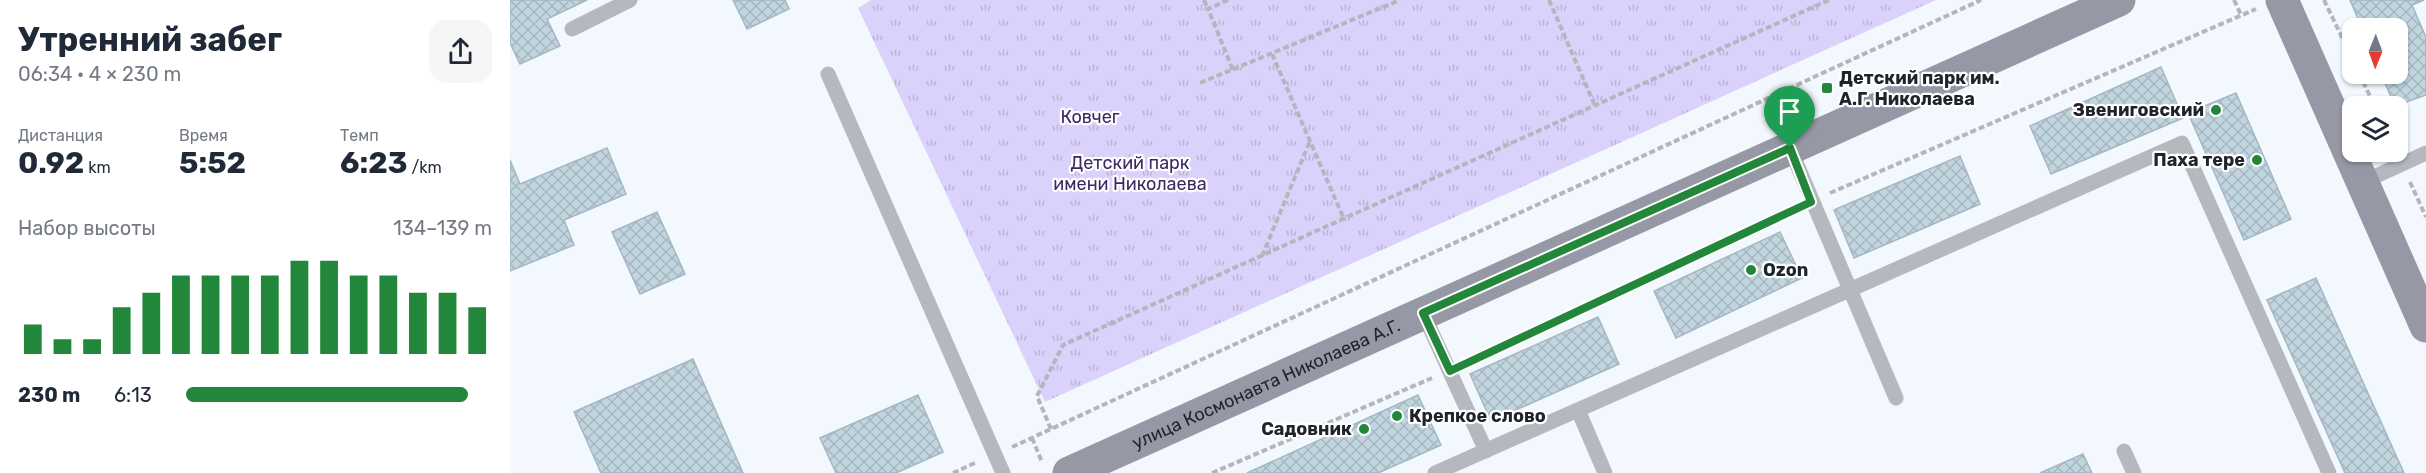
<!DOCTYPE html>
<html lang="ru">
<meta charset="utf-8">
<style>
body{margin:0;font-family:Rubik,sans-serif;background:#f6f6f7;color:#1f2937;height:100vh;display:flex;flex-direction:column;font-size:22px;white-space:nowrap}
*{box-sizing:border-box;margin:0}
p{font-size:20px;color:#747a83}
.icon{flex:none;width:33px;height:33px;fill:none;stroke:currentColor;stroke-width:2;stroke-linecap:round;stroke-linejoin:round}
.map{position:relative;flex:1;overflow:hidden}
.panel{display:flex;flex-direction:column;background:#fff;width:510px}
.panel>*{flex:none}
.needle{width:39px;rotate:181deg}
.controls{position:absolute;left:1832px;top:18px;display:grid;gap:12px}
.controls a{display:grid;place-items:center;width:66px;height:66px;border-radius:12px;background:#fff;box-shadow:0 2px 4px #0004;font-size:30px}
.pin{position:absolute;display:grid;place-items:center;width:51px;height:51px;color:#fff;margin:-62px -26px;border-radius:50% 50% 50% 0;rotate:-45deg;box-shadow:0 0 6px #0007}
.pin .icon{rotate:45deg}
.round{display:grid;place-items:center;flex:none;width:63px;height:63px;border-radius:18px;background:#f6f6f7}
.overview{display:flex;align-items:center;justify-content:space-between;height:102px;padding:0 18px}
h1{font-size:33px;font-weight:700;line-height:45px}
.figures{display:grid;grid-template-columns:repeat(3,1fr);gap:9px;height:102px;padding:6px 18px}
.figures div{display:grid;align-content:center}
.figures b{font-size:30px;font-weight:700}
.figures small{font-size:16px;font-weight:400}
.figures p{font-size:16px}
.chart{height:168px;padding:12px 18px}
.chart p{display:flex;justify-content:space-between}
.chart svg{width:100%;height:108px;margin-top:6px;stroke:#23873b;stroke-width:6}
ul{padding:0 18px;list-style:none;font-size:20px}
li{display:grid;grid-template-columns:96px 72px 1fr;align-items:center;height:45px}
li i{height:15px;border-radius:8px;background:#23873b}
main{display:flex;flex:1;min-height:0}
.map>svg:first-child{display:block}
.park{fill:url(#park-tufts)}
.building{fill:url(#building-cross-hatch);stroke:#a4b7c2;stroke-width:1.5}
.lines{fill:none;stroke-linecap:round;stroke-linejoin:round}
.path{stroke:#b2b7bd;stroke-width:4;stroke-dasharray:6 3;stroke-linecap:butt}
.lane{stroke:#b6b8c0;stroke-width:15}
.secondary{stroke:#9699a5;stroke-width:33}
.route-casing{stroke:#fff;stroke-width:12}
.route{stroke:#23873b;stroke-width:8}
.poi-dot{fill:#23873b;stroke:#fff;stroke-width:2}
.labels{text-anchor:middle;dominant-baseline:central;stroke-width:4.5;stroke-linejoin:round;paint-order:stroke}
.poi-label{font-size:18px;font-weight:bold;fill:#1f242a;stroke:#fff;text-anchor:start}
.park-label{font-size:18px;fill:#3b2864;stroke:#fff}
.street-label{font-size:18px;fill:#1f242a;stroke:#fff}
</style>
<main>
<section class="panel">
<div class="overview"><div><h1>Утренний забег</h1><p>06:34 · 4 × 230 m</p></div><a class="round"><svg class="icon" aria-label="share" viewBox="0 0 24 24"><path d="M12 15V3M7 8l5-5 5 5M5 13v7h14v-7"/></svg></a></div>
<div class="figures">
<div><p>Дистанция</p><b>0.92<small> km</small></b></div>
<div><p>Время</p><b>5:52</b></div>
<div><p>Темп</p><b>6:23<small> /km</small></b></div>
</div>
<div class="chart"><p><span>Набор высоты</span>134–139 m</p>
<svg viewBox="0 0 160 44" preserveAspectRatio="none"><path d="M5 44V32M15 44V38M25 44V38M35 44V25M45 44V19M55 44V12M65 44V12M75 44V12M85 44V12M95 44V6M105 44V6M115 44V12M125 44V12M135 44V19M145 44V19M155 44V25"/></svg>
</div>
<ul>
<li><b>230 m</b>6:13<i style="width:92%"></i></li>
</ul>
</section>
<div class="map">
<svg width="1916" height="473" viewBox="0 0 1916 473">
<defs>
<pattern id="park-tufts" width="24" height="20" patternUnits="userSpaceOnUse" patternTransform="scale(1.5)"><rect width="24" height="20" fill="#dad2fa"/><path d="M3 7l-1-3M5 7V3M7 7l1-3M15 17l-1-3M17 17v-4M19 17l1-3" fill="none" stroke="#bbb4d6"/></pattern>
<pattern id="building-cross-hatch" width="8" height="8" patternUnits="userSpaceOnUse" patternTransform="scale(1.5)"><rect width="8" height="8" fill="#c1d5df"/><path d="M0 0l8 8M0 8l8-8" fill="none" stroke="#a5b7c0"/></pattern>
</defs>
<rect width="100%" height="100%" fill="#f3f8fe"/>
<path class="park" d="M 361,0 L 1426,0 L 535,402 L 348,8 Z"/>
<path class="building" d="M 0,0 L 77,0 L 37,19 L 50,46 L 10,64 L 0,43 Z
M 223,0 L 275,0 L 279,9 L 237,29 Z
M 1840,0 L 1914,0 L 1902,5 L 1916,37 L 1916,95 L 1885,106 L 1871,74 L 1887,74 L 1887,28 L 1852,28 Z
M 1651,67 L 1673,118 L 1541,174 L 1520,126 Z
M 1726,93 L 1781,219 L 1734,240 L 1678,113 Z
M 97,148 L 116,194 L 54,220 L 64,245 L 0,271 L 0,160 L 10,184 Z
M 1450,156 L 1470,204 L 1344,258 L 1324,210 Z
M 147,212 L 175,274 L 130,294 L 102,232 Z
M 1270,232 L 1292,278 L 1166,338 L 1144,291 Z
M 1806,278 L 1894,473 L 1835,473 L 1757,300 Z
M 1088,317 L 1109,364 L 981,421 L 960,374 Z
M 183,359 L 233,473 L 91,473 L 64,412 Z
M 408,395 L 433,452 L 386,473 L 326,473 L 310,438 Z
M 908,395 L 931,445 L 868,473 L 737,473 Z
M 1573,454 L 1582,473 L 1530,473 Z"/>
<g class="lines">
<path class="path" d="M 694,0 L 698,9
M 718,0 L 698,9 L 723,70
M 1039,0 L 1085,106
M 1724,0 L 1731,15
M 1814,0 L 1842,58
M 762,54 L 834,219
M 1849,74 L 1865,106
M 690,83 L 890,0
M 1900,182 L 1916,217
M 1320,193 L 1746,9
M 752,256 L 800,141
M 959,362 L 1283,210
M 541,429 L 527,396 L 553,345 L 1319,0
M 522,438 L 532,462
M 502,447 L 1471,0
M 443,473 L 467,462
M 702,473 L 922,378"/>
<path class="lane" d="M 62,29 L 120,0
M 318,74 L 493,473
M 1280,148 L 1386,398
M 1853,182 L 1916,153
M 913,313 L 976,451
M 1068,410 L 1095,473
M 1614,451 L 1624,473
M 925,473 L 1672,143 L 1819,473"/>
<g class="secondary">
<path d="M 1772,0 L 1916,326"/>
<path id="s1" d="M 559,473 L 1609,0"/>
</g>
</g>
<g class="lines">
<defs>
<path id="route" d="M 1280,148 L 1301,202 L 940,371 L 913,313 Z"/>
</defs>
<use href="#route" class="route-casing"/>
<use href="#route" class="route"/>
</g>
<g class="poi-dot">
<rect x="1311" y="82" width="12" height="12" rx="3"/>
<circle cx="1706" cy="110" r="6"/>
<circle cx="1747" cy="160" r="6"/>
<circle cx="1241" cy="270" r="6"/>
<circle cx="887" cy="416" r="6"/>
<circle cx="854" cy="429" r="6"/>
</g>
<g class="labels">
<g class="poi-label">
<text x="1329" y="78">Детский парк им.<tspan x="1329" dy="21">А.Г. Николаева</tspan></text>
<text x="1694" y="110" text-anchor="end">Звениговский</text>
<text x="1735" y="160" text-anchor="end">Паха тере</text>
<text x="1253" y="270">Ozon</text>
<text x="899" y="416">Крепкое слово</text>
<text x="842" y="429" text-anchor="end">Садовник</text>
</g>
<g class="park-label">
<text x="580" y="117">Ковчег</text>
<text x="620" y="163">Детский парк<tspan x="620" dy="21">имени Николаева</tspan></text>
</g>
<g class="street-label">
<text stroke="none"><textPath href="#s1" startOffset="216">улица Космонавта Николаева А.Г.</textPath></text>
</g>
</g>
</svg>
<div class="controls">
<a><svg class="needle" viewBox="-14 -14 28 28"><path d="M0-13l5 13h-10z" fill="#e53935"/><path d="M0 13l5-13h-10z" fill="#747a83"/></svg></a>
<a><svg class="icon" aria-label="layers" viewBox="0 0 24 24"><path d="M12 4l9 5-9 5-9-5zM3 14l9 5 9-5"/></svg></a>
</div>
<div class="pin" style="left:1280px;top:148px;background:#1e9e55"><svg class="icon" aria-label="arrive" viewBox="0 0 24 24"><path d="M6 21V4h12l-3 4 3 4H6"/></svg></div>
</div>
</main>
